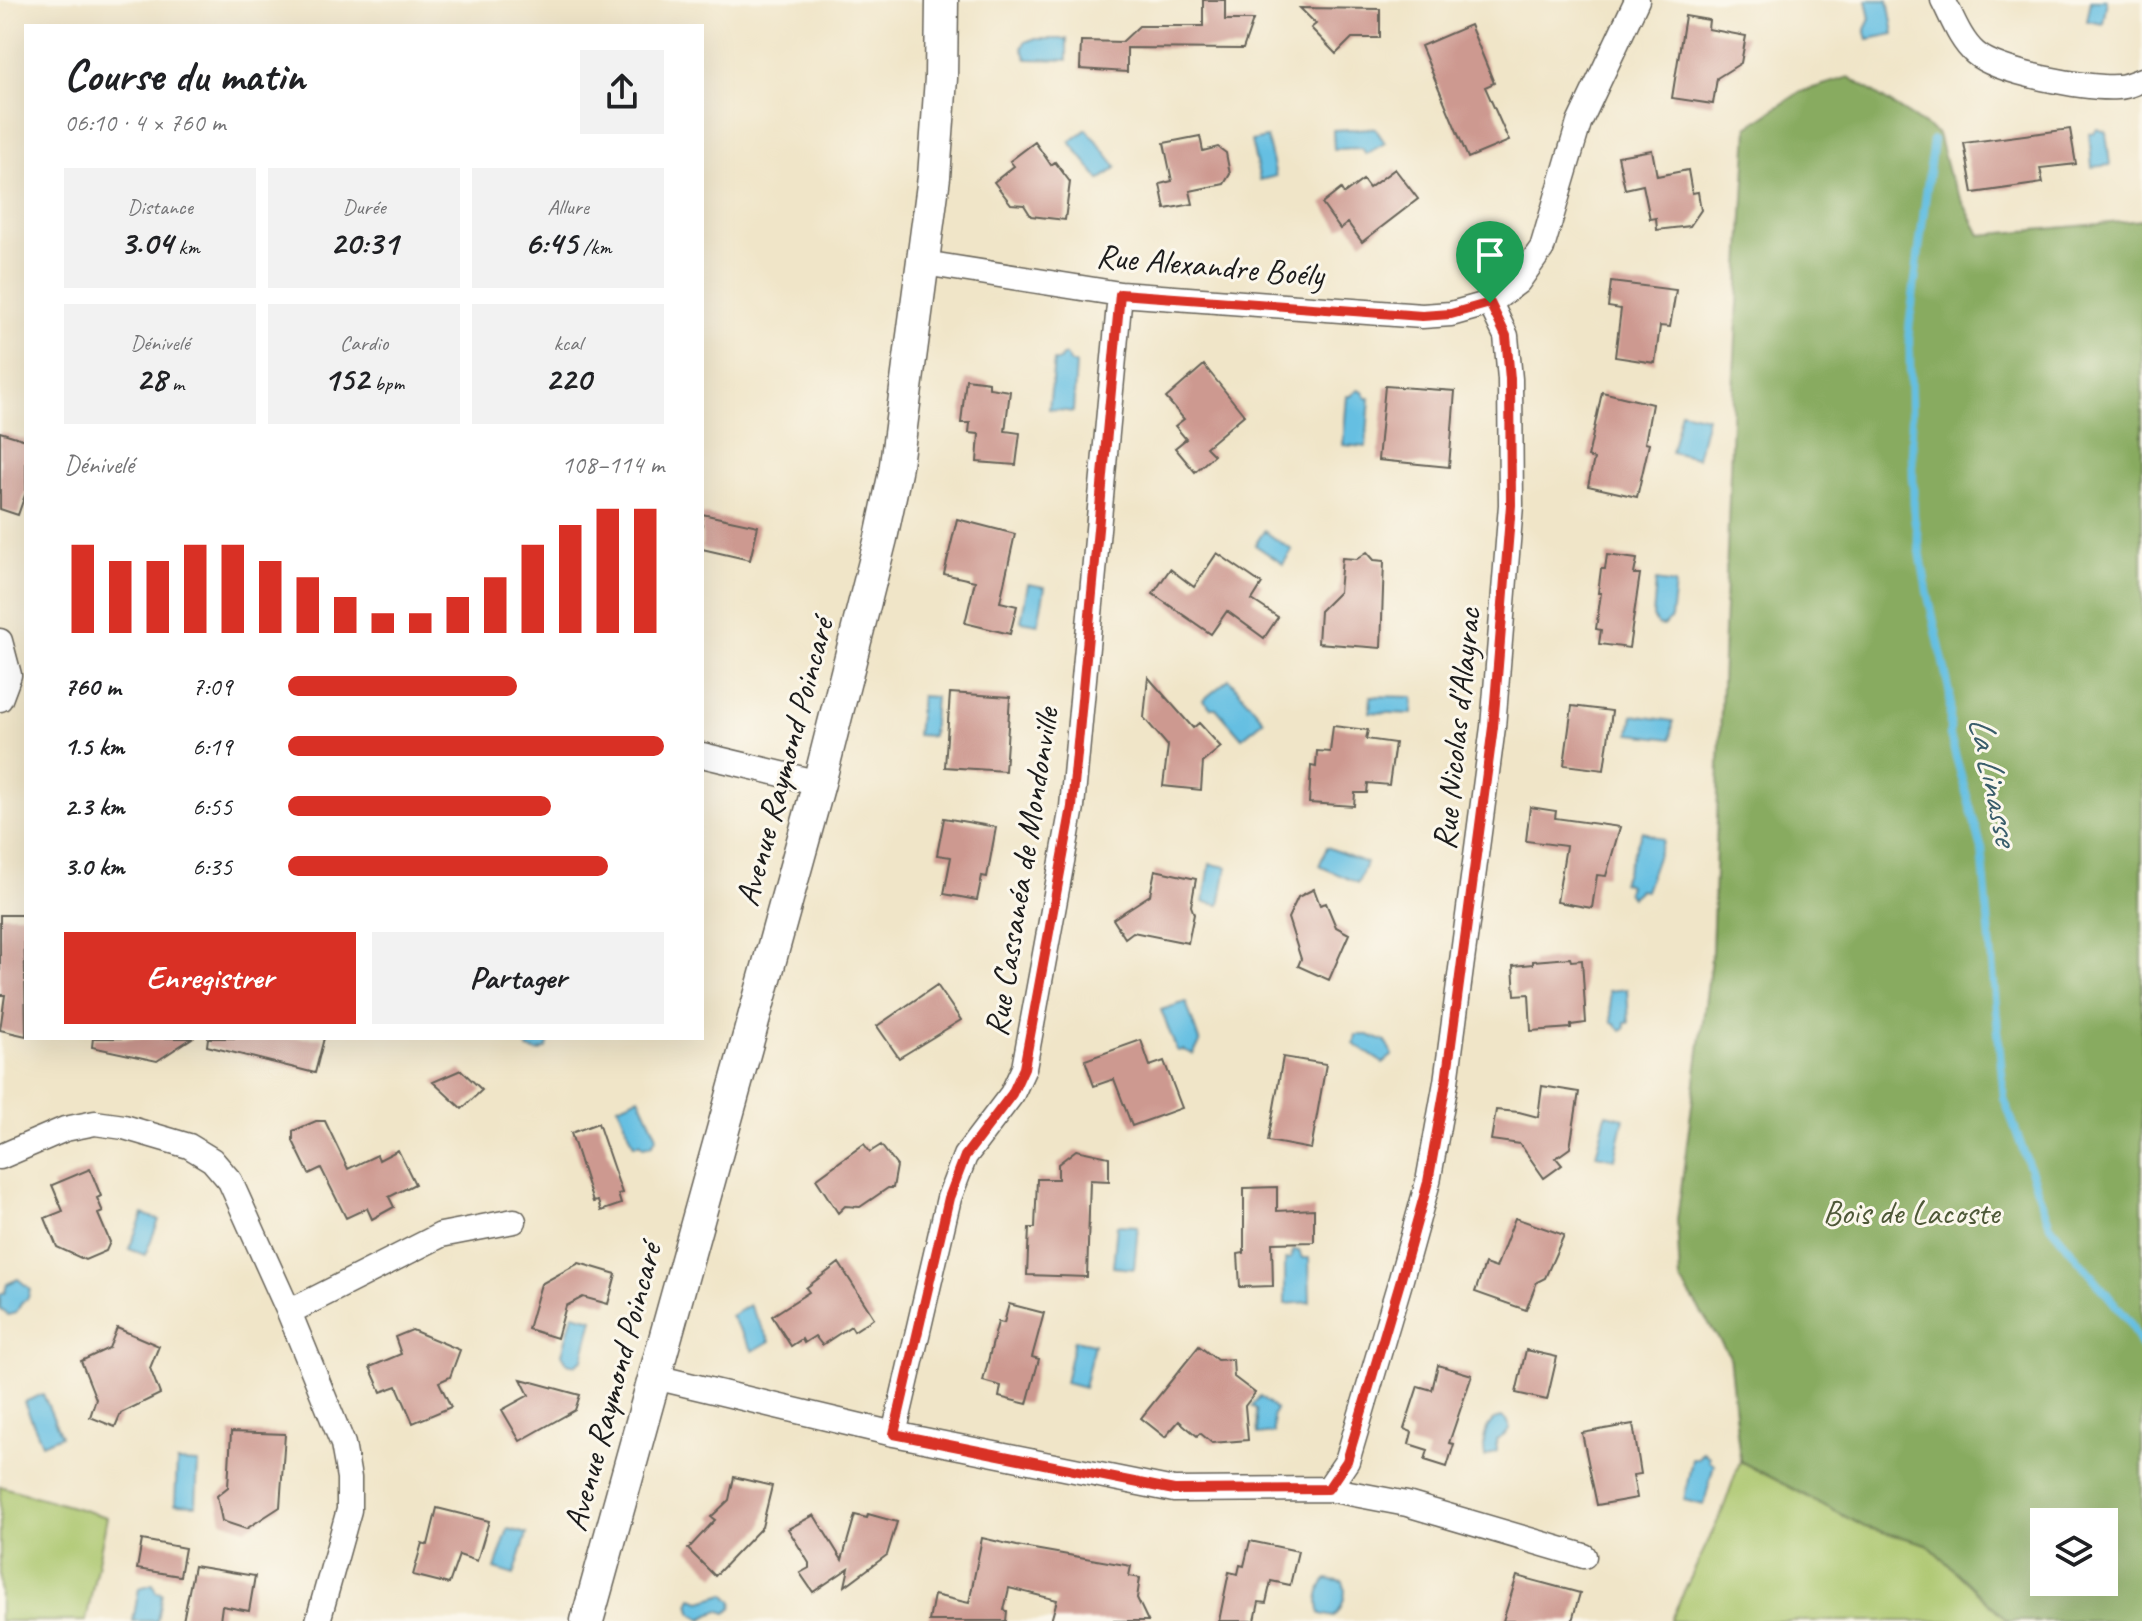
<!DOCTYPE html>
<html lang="fr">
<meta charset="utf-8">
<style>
body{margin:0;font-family:Caveat,sans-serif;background:#f2f2f2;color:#202124;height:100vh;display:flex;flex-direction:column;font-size:30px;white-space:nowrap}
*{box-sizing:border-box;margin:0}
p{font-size:26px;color:#757577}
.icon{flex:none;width:44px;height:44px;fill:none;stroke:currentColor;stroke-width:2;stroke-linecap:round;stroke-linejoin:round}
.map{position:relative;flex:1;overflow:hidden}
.drawer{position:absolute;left:24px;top:24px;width:680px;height:1016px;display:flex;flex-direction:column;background:#fff;border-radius:0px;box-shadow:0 8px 32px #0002}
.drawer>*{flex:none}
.buttons{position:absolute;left:2030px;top:1508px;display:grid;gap:16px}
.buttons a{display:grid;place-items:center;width:88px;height:88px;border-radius:0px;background:#fff;box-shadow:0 8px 32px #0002;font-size:40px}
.pin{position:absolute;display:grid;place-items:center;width:68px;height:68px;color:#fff;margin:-82px -34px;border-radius:50% 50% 50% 0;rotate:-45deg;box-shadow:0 0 8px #0007}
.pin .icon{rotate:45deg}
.round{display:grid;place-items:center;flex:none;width:84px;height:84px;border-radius:0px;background:#f2f2f2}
.overview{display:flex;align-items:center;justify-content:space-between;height:136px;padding:0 40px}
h1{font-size:44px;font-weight:700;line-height:60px}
.stats{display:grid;grid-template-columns:repeat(3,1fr);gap:12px;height:136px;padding:8px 40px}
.stats div{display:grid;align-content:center;border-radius:0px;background:#f2f2f2;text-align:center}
.stats b{font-size:34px;font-weight:700}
.stats small{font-size:22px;font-weight:400}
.stats p{font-size:22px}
.chart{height:224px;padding:16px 40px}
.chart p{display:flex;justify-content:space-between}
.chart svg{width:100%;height:144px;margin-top:8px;stroke:#d93025;stroke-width:6}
.cta{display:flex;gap:16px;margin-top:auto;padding:16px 40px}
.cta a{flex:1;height:92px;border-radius:0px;background:#d93025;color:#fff;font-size:32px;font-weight:700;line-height:92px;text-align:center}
.cta a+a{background:#f2f2f2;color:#202124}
ul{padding:0 40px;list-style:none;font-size:26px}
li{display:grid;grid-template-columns:128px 96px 1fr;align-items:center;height:60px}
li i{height:20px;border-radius:10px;background:#d93025}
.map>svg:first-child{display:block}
.green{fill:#abc66d;stroke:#647144;stroke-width:2}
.forest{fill:#88ab60;stroke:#52643e;stroke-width:2;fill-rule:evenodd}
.water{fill:#65bfe2;stroke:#406e7f;stroke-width:2}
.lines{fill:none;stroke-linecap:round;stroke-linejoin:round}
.stream{stroke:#65bfe2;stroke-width:8}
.building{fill:#cd9990}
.minor-casing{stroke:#666258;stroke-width:27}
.secondary-casing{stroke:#666258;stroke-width:35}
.minor{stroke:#fff;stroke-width:24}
.secondary{stroke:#fff;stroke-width:32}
.route-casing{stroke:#fff;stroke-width:16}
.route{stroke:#d93025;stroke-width:10}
.labels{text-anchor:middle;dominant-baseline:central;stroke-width:6;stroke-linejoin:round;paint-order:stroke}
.street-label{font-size:34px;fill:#1c1c1c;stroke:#fbf7ec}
.park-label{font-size:34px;fill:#4e5838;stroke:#fbf7ec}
.water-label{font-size:36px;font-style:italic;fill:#395d6b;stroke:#fbf7ec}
</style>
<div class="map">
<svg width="2142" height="1621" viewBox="0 0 2142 1621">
<rect width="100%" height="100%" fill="#fbf7ec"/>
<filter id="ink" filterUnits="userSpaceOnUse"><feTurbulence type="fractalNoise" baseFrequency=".0125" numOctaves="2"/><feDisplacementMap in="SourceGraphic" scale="16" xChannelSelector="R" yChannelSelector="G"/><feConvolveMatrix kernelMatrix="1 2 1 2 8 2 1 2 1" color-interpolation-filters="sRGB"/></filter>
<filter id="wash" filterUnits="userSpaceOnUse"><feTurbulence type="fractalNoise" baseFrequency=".006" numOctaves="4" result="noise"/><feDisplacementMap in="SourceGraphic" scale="32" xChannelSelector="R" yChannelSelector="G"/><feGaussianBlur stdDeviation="1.8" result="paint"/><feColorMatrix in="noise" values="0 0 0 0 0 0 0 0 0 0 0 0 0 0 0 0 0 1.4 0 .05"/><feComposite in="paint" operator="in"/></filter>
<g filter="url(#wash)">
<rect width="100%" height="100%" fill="#f0e5c8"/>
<path class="green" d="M 1740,1461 L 1865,1527 L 1927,1544 L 2008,1621 L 1670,1621 L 1722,1512 Z
M 0,1486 L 107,1517 L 86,1621 L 0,1621 Z"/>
<path class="forest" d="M 1849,77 L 1938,134 L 1948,173 L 1980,235 L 2142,220 L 2142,1621 L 2008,1621 L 1927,1544 L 1865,1527 L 1740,1461 L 1729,1355 L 1680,1280 L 1677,1220 L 1712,951 L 1733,391 L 1748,127 L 1800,92 ZM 2044,1522 L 2104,1522 L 2104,1582 L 2044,1582 Z"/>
<path class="water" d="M 1866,0 L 1888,0 L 1894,34 L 1868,39 L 1865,29 L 1870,19 Z
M 2091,0 L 2107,0 L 2103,24 L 2087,21 Z
M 1033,39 L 1067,39 L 1067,60 L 1027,59 L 1022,48 L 1025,42 Z
M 1375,128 L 1385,143 L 1366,154 L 1362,148 L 1334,149 L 1333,130 Z
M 1087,129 L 1117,167 L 1100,180 L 1070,142 Z
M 2097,129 L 2106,132 L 2110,165 L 2092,167 L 2089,133 L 2094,133 Z
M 1267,138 L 1276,176 L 1260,180 L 1251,141 Z
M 1066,355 L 1071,363 L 1076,364 L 1073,412 L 1049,409 L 1054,361 L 1059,361 L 1062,356 Z
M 1358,389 L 1363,391 L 1366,398 L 1370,398 L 1366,447 L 1343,445 L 1347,396 L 1351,396 Z
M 1681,411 L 1707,417 L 1697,458 L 1671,452 Z
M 1264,531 L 1292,550 L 1283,564 L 1255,545 Z
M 1656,581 L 1675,584 L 1671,618 L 1664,626 L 1658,625 L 1653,617 Z
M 1028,584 L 1045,587 L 1038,624 L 1021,621 Z
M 1229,679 L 1264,720 L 1242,738 L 1216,708 L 1211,708 L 1203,700 Z
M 921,696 L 935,697 L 932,736 L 917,735 Z
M 1371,696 L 1413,697 L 1412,714 L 1370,712 Z
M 1633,715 L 1673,721 L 1671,739 L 1630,734 Z
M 1642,831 L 1663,840 L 1645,891 L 1639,890 L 1631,897 L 1627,892 L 1629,885 L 1622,882 Z
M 1327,847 L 1366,863 L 1358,883 L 1319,866 Z
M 1210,864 L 1227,867 L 1220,905 L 1204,902 Z
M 1627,989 L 1629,1023 L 1625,1023 L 1625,1029 L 1621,1031 L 1615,1023 L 1612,1023 L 1609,991 Z
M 1186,1002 L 1200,1043 L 1193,1054 L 1183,1050 L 1177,1051 L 1161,1010 Z
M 1356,1035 L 1368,1035 L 1386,1042 L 1393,1055 L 1383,1063 L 1354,1044 Z
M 523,1038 L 549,1038 L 547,1048 L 538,1052 L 528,1049 Z
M 639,1097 L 657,1136 L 652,1145 L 643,1147 L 640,1143 L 634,1145 L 618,1106 Z
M 1606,1114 L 1624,1118 L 1615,1159 L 1596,1155 Z
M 143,1214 L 159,1220 L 145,1255 L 129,1249 Z
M 1117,1225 L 1138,1226 L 1134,1269 L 1113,1267 Z
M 1294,1250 L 1299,1251 L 1302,1258 L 1309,1258 L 1310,1302 L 1285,1304 L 1285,1259 L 1290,1259 Z
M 18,1279 L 30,1289 L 28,1298 L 22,1302 L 16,1313 L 8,1315 L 0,1309 L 0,1295 L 5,1292 L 7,1284 Z
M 749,1305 L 770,1341 L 753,1351 L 731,1316 Z
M 573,1314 L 593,1319 L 583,1359 L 575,1365 L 567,1363 L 562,1354 Z
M 1074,1340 L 1094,1344 L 1084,1388 L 1065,1383 Z
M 43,1394 L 61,1436 L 42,1444 L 24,1402 Z
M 1260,1396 L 1276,1410 L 1273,1415 L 1274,1433 L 1258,1435 L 1256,1409 L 1252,1406 Z
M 1501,1417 L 1507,1420 C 1513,1431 1506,1435 1496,1440 L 1497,1451 L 1485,1457 C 1483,1443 1482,1422 1501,1417 Z
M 1703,1452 L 1709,1457 L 1709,1461 L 1714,1464 L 1704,1505 L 1684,1500 L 1692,1459 L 1697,1459 Z
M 177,1462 L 198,1463 L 196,1505 L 175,1504 Z
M 508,1529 L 527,1534 L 514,1575 L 495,1569 Z
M 1327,1579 L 1343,1582 C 1348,1592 1342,1610 1334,1617 L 1320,1614 C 1316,1604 1319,1585 1327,1579 Z
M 153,1584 L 156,1592 L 162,1593 L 157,1621 L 133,1621 L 139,1588 Z
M 725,1594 L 733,1602 L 732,1608 L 726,1613 L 719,1610 L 702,1619 L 693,1613 L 689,1604 L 692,1598 L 701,1601 Z"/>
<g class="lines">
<path class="stream" d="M 1933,140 L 1909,328 L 1914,516 L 1927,591 L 1950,693 L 1950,736 L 1982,849 L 2004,1098 L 2050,1225 L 2129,1321 L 2142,1348"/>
</g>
<g id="blocks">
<path class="building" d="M 1203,0 L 1225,0 L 1225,20 L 1253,20 L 1243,49 L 1127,48 L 1127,72 L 1080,69 L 1081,41 L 1122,42 L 1139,26 L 1203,26 Z
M 1300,8 L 1380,9 L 1380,38 L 1352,38 L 1336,54 L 1311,28 L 1316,24 Z
M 1685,16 L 1709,20 L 1708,29 L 1746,36 L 1741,63 L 1717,78 L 1713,104 L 1672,98 Z
M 1470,25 L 1494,83 L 1485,87 L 1509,141 L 1468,158 L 1421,46 Z
M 2070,129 L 2076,164 L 2040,168 L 2043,183 L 1973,193 L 1964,143 Z
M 1200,136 L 1203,151 L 1218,147 L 1226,153 L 1230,174 L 1224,184 L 1190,191 L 1193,204 L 1165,209 L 1160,184 L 1172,181 L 1164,143 Z
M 1035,142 L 1051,165 L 1055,162 L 1070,182 L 1065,220 L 1031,216 L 1024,205 L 1011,204 L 994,182 L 1014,166 L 1010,161 Z
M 1652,150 L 1657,176 L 1688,170 L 1692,193 L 1698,192 L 1701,210 L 1690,226 L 1657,230 L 1656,218 L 1650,219 L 1643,185 L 1625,189 L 1618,156 Z
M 1395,169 L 1418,199 L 1362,242 L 1348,223 L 1340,229 L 1322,204 L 1341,189 L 1344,194 L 1363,180 L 1369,188 Z
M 1611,282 L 1676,290 L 1670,327 L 1660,326 L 1655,363 L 1615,357 L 1621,309 L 1608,307 Z
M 1204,365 L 1244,415 L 1206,447 L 1214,455 L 1195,472 L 1175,448 L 1186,439 L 1175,426 L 1184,419 L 1166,398 Z
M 966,379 L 989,382 L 989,388 L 1010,391 L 1005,431 L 1020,433 L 1016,465 L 977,462 L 979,434 L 969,433 L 970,423 L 961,423 Z
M 1385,386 L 1455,391 L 1449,467 L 1378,460 Z
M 1602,392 L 1652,404 L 1645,443 L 1649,444 L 1637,497 L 1588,486 L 1594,459 L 1588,457 Z
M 0,432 L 26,440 L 26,492 L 18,515 L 0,509 Z
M 702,514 L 758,526 L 750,560 L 702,549 Z
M 957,519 L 1015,534 L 1000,602 L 1017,606 L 1010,634 L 965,623 L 975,581 L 944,574 Z
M 1367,552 L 1374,560 L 1384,561 L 1381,648 L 1318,643 L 1320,611 L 1339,592 L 1342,558 L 1357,559 Z
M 1217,553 L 1262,584 L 1252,600 L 1278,617 L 1264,638 L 1227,611 L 1211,634 L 1153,594 L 1170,569 L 1194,587 Z
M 1607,555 L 1637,559 L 1634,574 L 1640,574 L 1629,648 L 1599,644 L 1601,630 L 1596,629 L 1601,593 L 1598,593 L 1601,569 L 1605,569 Z
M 1148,677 L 1193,728 L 1199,723 L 1221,747 L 1203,762 L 1201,790 L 1163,786 L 1168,746 L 1144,718 Z
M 950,693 L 1010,697 L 1005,771 L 945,767 Z
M 1572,706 L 1612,711 L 1604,770 L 1564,765 Z
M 1333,726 L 1368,730 L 1366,739 L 1395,743 L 1389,785 L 1368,783 L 1367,793 L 1355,793 L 1354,806 L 1309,803 L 1311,766 L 1316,767 L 1317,751 L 1330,752 Z
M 1530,807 L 1556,811 L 1555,818 L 1620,827 L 1606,876 L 1597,875 L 1592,908 L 1557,902 L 1566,846 L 1526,841 Z
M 944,818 L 996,827 L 987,877 L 982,876 L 977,900 L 944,894 L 951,857 L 937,855 Z
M 1155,870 L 1196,879 L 1191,906 L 1194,914 L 1188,943 L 1133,932 L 1125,938 L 1113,919 L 1150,895 Z
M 1314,889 L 1320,905 L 1326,903 L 1336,927 L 1349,934 L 1329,980 L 1298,966 L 1301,959 L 1288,918 L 1298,897 Z
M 0,915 L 24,915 L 26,1036 L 0,1030 L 5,995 L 0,995 Z
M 1570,958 L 1571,961 L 1582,960 L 1586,1023 L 1571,1025 L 1571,1028 L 1531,1031 L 1529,994 L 1515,995 L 1513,966 L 1533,964 L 1533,961 Z
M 937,985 L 961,1020 L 899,1058 L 877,1026 Z
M 93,1038 L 192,1038 L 157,1061 L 92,1047 Z
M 208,1038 L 324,1038 L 315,1073 L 207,1046 Z
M 1141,1040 L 1150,1066 L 1164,1061 L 1182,1108 L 1132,1126 L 1114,1079 L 1094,1086 L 1085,1060 Z
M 1283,1057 L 1326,1064 L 1311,1149 L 1268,1141 Z
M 461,1070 L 482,1090 L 462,1109 L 433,1082 Z
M 1542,1086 L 1579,1092 L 1570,1148 L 1556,1158 L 1562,1165 L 1544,1178 L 1520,1144 L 1491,1140 L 1496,1110 L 1519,1112 L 1538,1117 Z
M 316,1121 L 325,1121 L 348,1169 L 377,1155 L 379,1160 L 398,1150 L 415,1184 L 389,1197 L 394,1207 L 372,1219 L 367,1208 L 346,1218 L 321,1168 L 309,1174 L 293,1141 L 293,1131 Z
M 598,1123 L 622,1193 L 618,1194 L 621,1204 L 601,1211 L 598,1201 L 593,1202 L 571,1133 Z
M 864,1144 L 870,1152 L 881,1145 L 897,1166 L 893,1188 L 888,1188 L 860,1207 L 845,1206 L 838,1213 L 816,1179 Z
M 1076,1150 L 1109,1157 L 1109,1181 L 1090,1180 L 1087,1277 L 1027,1275 L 1029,1228 L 1035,1228 L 1037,1179 L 1058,1179 L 1058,1164 Z
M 90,1169 L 101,1196 L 97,1198 L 103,1212 L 98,1214 L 110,1242 L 106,1251 L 85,1260 L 57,1247 L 45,1218 L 63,1211 L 52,1185 Z
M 1277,1187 L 1277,1211 L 1314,1209 L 1314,1242 L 1272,1243 L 1273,1286 L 1240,1287 L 1238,1254 L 1244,1253 L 1244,1188 Z
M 1515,1218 L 1564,1235 L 1545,1278 L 1537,1282 L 1526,1310 L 1475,1292 L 1485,1264 L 1496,1268 Z
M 579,1263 L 616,1274 L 608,1304 L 583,1297 L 566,1306 L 557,1338 L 528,1329 L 541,1284 Z
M 839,1263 L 874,1318 L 854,1331 L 851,1326 L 822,1345 L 815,1336 L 804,1343 L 802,1339 L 791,1346 L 772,1316 L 809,1292 L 806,1288 Z
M 1009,1304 L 1044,1313 L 1032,1357 L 1039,1359 L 1027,1404 L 999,1397 L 1001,1386 L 983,1381 L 998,1322 L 1004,1323 Z
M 117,1328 L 159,1346 L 150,1368 L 160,1394 L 121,1413 L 115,1427 L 90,1417 L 96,1399 L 81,1361 L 109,1348 Z
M 412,1330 L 460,1350 L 450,1377 L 439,1382 L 451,1407 L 413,1423 L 397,1386 L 381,1392 L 370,1367 L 401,1354 L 395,1337 Z
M 1199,1346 L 1217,1360 L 1233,1359 L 1234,1377 L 1255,1393 L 1245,1406 L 1248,1440 L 1212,1443 L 1200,1433 L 1197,1436 L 1179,1421 L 1165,1437 L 1141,1418 Z
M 1526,1350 L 1557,1357 L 1547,1400 L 1516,1393 Z
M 1438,1365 L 1472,1375 L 1449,1443 L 1454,1444 L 1447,1467 L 1425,1460 L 1428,1450 L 1409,1444 L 1412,1432 L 1404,1429 L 1418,1386 L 1432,1390 Z
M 521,1379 L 580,1395 L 575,1410 L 520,1441 L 502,1410 L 529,1395 Z
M 1633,1424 L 1641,1474 L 1633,1475 L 1637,1498 L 1597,1505 L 1582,1433 Z
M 231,1432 L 285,1434 L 280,1507 L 246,1529 L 222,1521 L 217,1496 L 228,1487 Z
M 734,1477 L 772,1486 L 762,1527 L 715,1576 L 688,1549 L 715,1520 L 711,1517 L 729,1500 Z
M 437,1508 L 489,1521 L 477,1561 L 459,1555 L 449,1584 L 413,1575 L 422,1543 L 428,1545 Z
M 868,1514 L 897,1522 L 887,1555 L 845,1586 L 849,1568 L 813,1592 L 800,1573 L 809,1568 L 809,1563 L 788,1529 L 814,1515 L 842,1560 L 855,1515 L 867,1518 Z
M 982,1538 L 1017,1546 L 1131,1566 L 1129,1576 L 1140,1578 L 1137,1598 L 1148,1621 L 1051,1621 L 1057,1600 L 1009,1588 L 1004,1610 L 1007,1611 L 1006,1621 L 929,1621 L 934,1595 L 969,1603 Z
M 142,1540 L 185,1548 L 180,1576 L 137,1569 Z
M 1250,1541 L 1298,1551 L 1290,1585 L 1271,1581 L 1266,1603 L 1259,1602 L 1255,1621 L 1219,1621 L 1229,1572 L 1238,1574 L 1240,1565 L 1244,1566 Z
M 194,1566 L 255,1576 L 249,1611 L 222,1606 L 220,1621 L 183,1621 Z
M 1517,1576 L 1580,1593 L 1572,1621 L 1503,1621 Z"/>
</g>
</g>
<g filter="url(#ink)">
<use href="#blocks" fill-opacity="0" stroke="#666258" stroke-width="2"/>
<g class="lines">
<defs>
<path id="minor" d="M 1943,0 C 1952,17 1960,40 1975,53 C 1998,73 2087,89 2118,87 C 2126,87 2134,83 2142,80
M 924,263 L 1120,294 L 1422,316 L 1451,314 L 1490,303
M 0,641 L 9,675 L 0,699
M 702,755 L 819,783
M 0,1157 L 65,1129 L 95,1123 L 124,1127 L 189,1146 L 212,1160 L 230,1181 L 289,1312 L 343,1444 L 349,1478 L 349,1510 L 318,1621
M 289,1312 L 441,1235 L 514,1221
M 655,1377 L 894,1434 L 1174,1490 L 1328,1489 L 1407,1504 L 1584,1556
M 894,1434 L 949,1198 L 965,1156 L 1012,1094 L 1024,1068 L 1072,807 L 1120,294
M 1328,1489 L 1347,1461 L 1401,1279 L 1428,1182 L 1446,1082 L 1493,727 L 1511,505 L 1510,379 L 1506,336 L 1490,303 L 1518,282 L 1542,248 L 1579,123 L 1637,0"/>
<path id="secondary" d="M 587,1621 L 819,783 L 881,538 L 895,472 L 934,177 L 941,78 L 942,0"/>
</defs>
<use href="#minor" class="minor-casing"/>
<use href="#secondary" class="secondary-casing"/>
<use href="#minor" class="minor"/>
<use href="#secondary" class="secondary"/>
</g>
</g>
<g class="lines" filter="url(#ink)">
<defs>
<path id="route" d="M 1120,294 L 1422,316 L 1451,314 L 1490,303 L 1506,336 L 1510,379 L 1511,505 L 1493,727 L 1446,1082 L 1428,1182 L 1401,1279 L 1347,1461 L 1328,1489 L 1174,1490 L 894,1434 L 949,1198 L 965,1156 L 1012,1094 L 1024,1068 L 1072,807 Z"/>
</defs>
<use href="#route" class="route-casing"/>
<use href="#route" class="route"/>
</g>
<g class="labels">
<g class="street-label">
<text transform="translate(1210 265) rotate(5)">Rue Alexandre Boély</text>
<text transform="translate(1456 729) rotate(-84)">Rue Nicolas d'Alayrac</text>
<text transform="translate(784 762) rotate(-75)">Avenue Raymond Poincaré</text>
<text transform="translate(1021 872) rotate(-81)">Rue Cassanéa de Mondonville</text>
<text transform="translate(612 1387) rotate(-75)">Avenue Raymond Poincaré</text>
</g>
<g class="park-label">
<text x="1911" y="1212">Bois de Lacoste</text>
</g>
<g class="water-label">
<text transform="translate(1994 780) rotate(78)">La Linasse</text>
</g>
</g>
</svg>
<div class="buttons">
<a><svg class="icon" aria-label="layers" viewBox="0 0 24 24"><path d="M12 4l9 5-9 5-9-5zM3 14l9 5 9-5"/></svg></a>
</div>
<div class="pin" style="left:1490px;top:303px;background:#1e9e55"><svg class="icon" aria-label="arrive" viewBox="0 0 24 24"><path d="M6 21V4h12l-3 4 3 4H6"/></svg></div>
<section class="drawer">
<div class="overview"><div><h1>Course du matin</h1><p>06:10 · 4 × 760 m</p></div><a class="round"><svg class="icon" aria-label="share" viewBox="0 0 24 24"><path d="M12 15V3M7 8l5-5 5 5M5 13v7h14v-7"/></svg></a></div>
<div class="stats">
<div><p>Distance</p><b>3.04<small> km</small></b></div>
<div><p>Durée</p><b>20:31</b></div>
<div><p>Allure</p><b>6:45<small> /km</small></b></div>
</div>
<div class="stats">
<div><p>Dénivelé</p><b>28<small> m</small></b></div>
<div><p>Cardio</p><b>152<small> bpm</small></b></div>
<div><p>kcal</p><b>220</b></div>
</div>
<div class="chart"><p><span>Dénivelé</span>108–114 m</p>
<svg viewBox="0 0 160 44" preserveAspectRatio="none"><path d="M5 44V17M15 44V22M25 44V22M35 44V17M45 44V17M55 44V22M65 44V27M75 44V33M85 44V38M95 44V38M105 44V33M115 44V27M125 44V17M135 44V11M145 44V6M155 44V6"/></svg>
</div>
<ul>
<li><b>760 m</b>7:09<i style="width:61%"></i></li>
<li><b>1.5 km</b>6:19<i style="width:100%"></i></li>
<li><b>2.3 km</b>6:55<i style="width:70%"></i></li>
<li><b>3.0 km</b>6:35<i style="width:85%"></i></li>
</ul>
<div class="cta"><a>Enregistrer</a><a>Partager</a></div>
</section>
</div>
